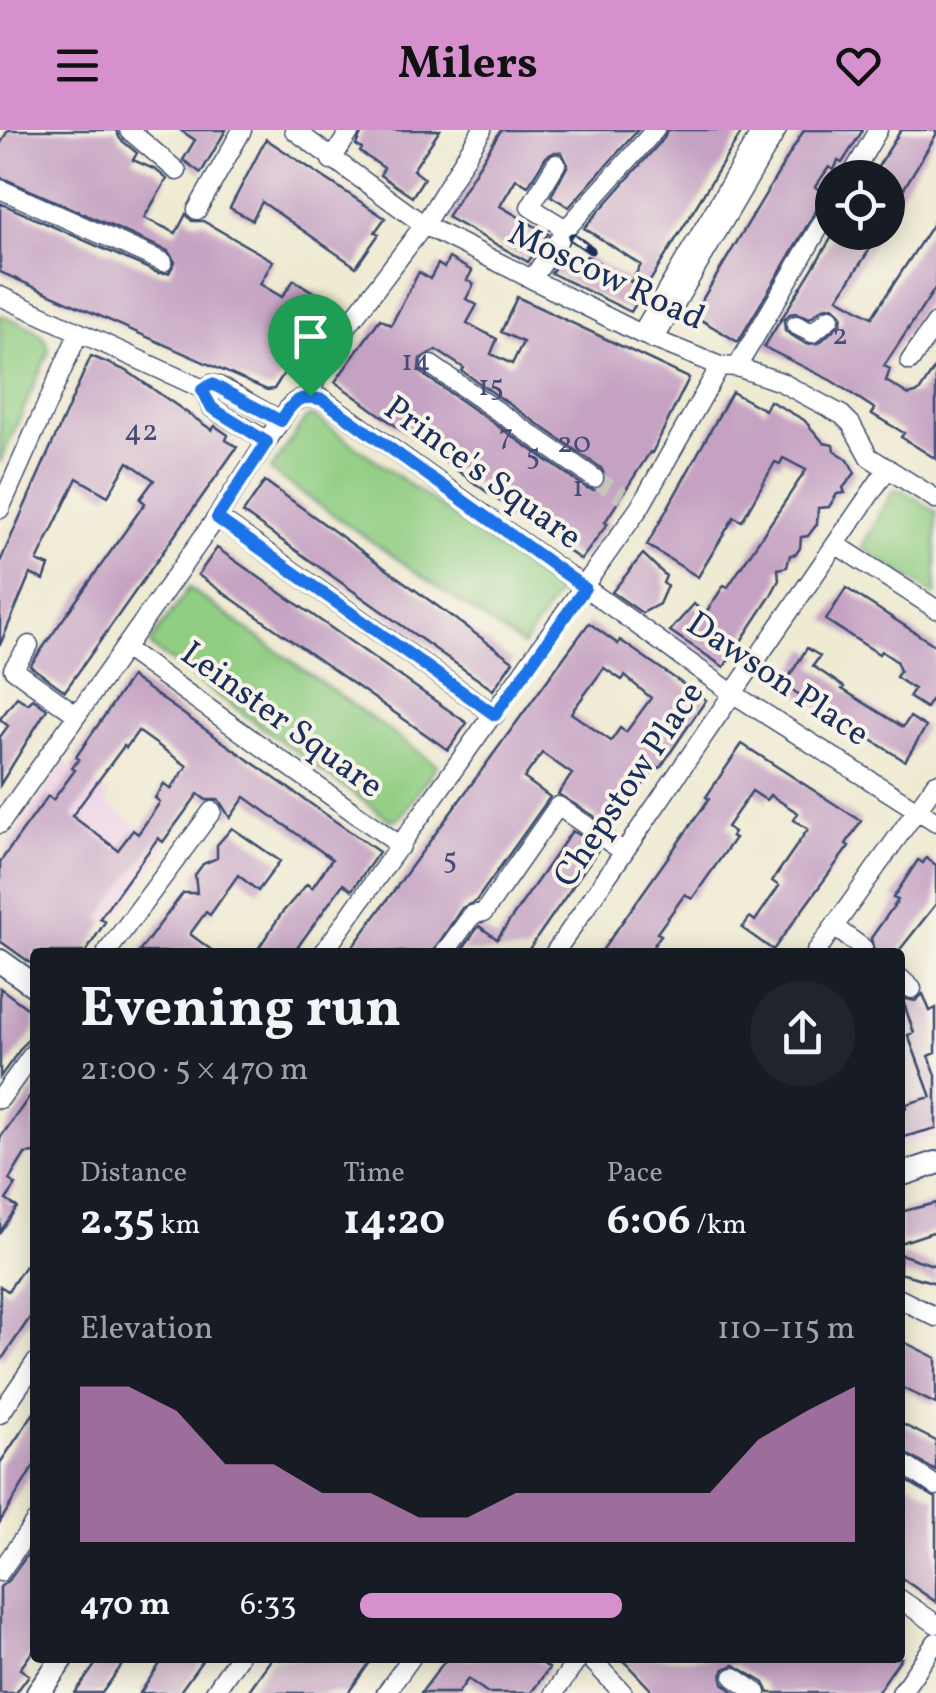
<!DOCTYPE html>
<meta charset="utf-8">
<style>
body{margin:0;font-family:Vollkorn,serif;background:#20242c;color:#f1f3f6;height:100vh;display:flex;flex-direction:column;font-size:38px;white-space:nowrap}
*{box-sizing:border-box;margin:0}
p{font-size:32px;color:#9ea1a6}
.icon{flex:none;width:55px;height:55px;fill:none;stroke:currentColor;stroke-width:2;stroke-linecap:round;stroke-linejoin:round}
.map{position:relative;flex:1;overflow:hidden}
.drawer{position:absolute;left:30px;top:818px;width:875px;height:715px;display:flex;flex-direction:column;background:#171b24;border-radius:10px;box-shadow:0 5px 25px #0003}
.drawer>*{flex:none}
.buttons{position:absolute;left:815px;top:30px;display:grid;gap:20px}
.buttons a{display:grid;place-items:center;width:90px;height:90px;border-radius:50%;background:#171b24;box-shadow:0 5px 25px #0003;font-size:50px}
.pin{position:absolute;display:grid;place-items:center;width:85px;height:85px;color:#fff;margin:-102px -42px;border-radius:50% 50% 50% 0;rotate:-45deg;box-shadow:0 0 10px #0007}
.pin .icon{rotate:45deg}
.round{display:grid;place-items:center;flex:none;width:105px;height:105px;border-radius:52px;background:#20242c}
.headline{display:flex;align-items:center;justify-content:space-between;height:170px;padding:0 50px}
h1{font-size:55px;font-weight:700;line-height:75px}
.metrics{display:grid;grid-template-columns:repeat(3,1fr);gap:15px;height:170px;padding:10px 50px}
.metrics div{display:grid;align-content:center}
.metrics b{font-size:42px;font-weight:700}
.metrics small{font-size:28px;font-weight:400}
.metrics p{font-size:28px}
.chart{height:280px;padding:20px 50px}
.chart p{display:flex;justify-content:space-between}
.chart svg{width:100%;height:180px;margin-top:10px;fill:#d690ce;opacity:.7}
ul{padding:0 50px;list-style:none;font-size:32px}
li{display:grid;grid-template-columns:160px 120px 1fr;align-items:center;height:75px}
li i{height:25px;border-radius:12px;background:#d690ce}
header{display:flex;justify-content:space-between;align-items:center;height:130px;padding:0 50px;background:#d690ce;color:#111;font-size:45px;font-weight:700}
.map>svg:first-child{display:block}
.built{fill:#eed0e7}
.green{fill:#91ce83;stroke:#567e70;stroke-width:2.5}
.building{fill:#c5a2c3;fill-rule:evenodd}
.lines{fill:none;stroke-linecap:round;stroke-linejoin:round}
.minor-tunnel{stroke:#c5c5bb;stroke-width:18;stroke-dasharray:18 9;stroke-linecap:butt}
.minor-casing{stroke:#3b4b6f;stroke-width:21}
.major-casing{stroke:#3b4b6f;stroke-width:26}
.minor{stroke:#fff;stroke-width:18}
.major{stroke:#fff;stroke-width:22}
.rail-casing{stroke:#1b2f5e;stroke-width:9}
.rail{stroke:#f7f3e8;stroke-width:5;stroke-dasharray:15;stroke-linecap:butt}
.route-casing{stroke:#fff;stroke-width:20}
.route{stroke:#1a73e8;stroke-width:12}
.labels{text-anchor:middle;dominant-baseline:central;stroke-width:8;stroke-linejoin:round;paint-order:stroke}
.number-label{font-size:30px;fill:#464c77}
.street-label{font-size:35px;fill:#1b2f5e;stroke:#f7f3e8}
</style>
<header><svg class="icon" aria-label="menu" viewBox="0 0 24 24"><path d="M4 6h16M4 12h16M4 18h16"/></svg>Milers<svg class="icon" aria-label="heart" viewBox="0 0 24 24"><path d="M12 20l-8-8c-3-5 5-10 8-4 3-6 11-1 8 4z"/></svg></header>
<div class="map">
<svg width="936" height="1563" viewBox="0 0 936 1563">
<rect width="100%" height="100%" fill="#f7f3e8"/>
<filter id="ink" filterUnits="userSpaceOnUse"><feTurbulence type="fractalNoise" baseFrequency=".01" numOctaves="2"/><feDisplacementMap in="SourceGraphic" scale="20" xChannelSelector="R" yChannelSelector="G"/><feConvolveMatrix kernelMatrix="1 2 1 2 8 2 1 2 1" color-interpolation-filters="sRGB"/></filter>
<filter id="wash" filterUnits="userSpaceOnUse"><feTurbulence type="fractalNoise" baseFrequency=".0048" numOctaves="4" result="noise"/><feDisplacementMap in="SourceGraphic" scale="40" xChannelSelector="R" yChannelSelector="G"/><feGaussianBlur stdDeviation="2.25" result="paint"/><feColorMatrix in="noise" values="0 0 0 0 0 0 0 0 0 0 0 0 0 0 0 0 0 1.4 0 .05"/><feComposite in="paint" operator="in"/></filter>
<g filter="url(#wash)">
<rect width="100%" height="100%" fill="#efead2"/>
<path class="built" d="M 65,633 L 110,666 L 106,673 L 168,717 L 112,794 L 5,716 Z
M 900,863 L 914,903 L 909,906 L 936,983 L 936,1007 L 900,1018 Z"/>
<path class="green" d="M 0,185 C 19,192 47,199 49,221 L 0,333 Z
M 312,285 L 554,458 L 557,464 L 523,516 L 270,341 L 306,288 Z
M 902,360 L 936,382 L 936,466 L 862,417 L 893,361 Z
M 189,458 L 437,635 L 399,689 L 390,690 L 151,517 L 151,511 Z"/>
<g id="blocks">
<path class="building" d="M 8,0 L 116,0 L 120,9 L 137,23 L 133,30 L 156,40 L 167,49 L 144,88 L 176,103 L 186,84 L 192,91 L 203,91 L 273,131 L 260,154 L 282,167 L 294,150 L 329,172 L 274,259 L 267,260 L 0,142 L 0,73 L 158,143 L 169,143 L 175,132 L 168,121 L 0,47 L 0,15 Z
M 180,0 L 226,0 L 201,43 L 183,30 L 195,10 Z
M 363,0 L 440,0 L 413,40 L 424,48 L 412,67 L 380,45 L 384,38 L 360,22 L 362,19 L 356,15 Z
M 501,0 L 638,0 L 569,77 L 551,66 L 568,35 L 562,23 L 555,22 L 546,27 L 528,56 L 516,49 L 500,76 L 548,104 L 528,132 L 447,87 Z
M 667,0 L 743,0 L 631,182 L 551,143 L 562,127 L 572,141 L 587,126 L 631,152 L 641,135 L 584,98 L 664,8 Z
M 804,0 L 863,0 L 842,33 L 838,31 L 834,40 L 829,37 L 815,57 L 826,64 L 738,212 L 693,185 Z
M 901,0 L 936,0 L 936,5 L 888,85 L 888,48 L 871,48 Z
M 266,9 L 385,88 L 375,102 L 379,104 L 356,137 L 262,72 L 252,90 L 230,78 Z
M 936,89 L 936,157 L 884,236 L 890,239 L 886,251 L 909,265 L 919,262 L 936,236 L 936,329 L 901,307 L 904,303 L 872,284 L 875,279 L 832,251 L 764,217 L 835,102 L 881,102 L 838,168 L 872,187 ZM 833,176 L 842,185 L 841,193 L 819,213 L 806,214 L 785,201 L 784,190 L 790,184 L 796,183 L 810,188 L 823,178 Z
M 449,128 L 472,141 L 467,150 L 474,154 L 466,169 L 477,175 L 467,193 L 497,209 L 491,224 L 512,234 L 523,212 L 501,202 L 517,167 L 689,248 L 652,323 L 650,322 L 605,392 L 608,393 L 581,430 L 335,252 L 380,189 L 391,195 L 419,142 L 430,149 L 438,134 L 444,138 ZM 436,220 L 464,238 L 462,241 L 601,338 L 606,348 L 604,356 L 594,360 L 587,358 L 424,245 L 419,239 L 420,229 Z
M 91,226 L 127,241 L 212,300 L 215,296 L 228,305 L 226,310 L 237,317 L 65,561 L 30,536 L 145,373 L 140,369 L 154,350 L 128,332 L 108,366 L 77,348 L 37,431 L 49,436 L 44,450 L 30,444 L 0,515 L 0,432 Z
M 732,262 L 765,280 L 770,271 L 804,290 L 824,313 L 833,315 L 834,320 L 848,330 L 855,343 L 843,358 L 845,363 L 837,364 L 829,377 L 818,378 L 817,394 L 808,406 L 801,407 L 800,418 L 796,424 L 790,425 L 787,437 L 778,439 L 779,450 L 770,467 L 724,537 L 670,501 L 694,474 L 705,484 L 724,455 L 728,457 L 806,340 L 783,328 L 780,334 L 775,332 L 742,391 L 734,387 L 698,447 L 647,415 Z
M 265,351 L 513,531 L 493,560 L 243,383 Z
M 217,418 L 467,593 L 448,620 L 198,445 Z
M 643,424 L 666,446 L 663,453 L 667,456 L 659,474 L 642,483 L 612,462 Z
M 846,458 L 936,516 L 936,574 L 931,570 L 926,578 L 909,567 L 914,559 L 896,547 L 900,541 L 896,531 L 881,521 L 879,524 L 826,490 Z
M 589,493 L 618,514 L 620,510 L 706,570 L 660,638 L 656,636 L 612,699 L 599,698 L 594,686 L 558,664 L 572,644 L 542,623 L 524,648 L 550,667 L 476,771 L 462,778 L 433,822 L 349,822 ZM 604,538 L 622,550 L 625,546 L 651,568 L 626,602 L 620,598 L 611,611 L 571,583 Z
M 807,518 L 820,526 L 813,536 L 844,557 L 842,559 L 903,597 L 910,587 L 926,597 L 905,631 L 784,555 Z
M 131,547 L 379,722 L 352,760 L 343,754 L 294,822 L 256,822 L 281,784 L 307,754 L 312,758 L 332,729 L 245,667 L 230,688 L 219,670 L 206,670 L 198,664 L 163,712 L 158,708 L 100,788 L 105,792 L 86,822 L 35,822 L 35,836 L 0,811 L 0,732 L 48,666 L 53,670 L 75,640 L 72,638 L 79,629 L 76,627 ZM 138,601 L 187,636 L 171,659 L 164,654 L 155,668 L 160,672 L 154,681 L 138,704 L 133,700 L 118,720 L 72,686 L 124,616 L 126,618 Z
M 17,567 L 28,574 L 33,569 L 47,579 L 0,655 L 0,607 L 8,596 L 0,589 Z
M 742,614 L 861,691 L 846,714 L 849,716 L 773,820 L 742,798 L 750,787 L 755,791 L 779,756 L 772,751 L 808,699 L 794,690 L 798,683 L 770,665 L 766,670 L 752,661 L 727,697 L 734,702 L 731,706 L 735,708 L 692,769 L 685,764 L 657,803 L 661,805 L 649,822 L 601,822 L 709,669 L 706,667 Z
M 232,698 L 280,731 L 258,761 L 238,745 L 210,785 L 206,782 L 190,804 L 214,822 L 139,822 L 183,763 L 197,763 L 195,745 L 203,734 L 217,728 L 217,715 Z
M 572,701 L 585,708 L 593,707 L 598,720 L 527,822 L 460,822 L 479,796 L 497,809 Z
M 926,728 L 936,735 L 936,774 L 898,822 L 874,822 L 871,808 L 898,770 L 893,768 L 918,730 L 923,733 Z
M 0,858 L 35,884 L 35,899 L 0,947 Z
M 923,864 L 930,881 L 936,878 L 936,923 L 929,926 L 936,945 L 936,998 L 900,1008 L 900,980 L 907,977 L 906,974 L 931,967 L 908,905 L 914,903 L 902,868 L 915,871 Z
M 35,959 L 35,1023 L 25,1024 L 9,1050 L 16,1055 L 6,1070 L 17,1077 L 0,1102 L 0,1008 Z
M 936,1073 L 936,1101 L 900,1113 L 900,1082 Z
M 35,1121 L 35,1180 L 0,1232 L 0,1156 L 8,1161 Z
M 900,1124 L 936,1136 L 936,1153 L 900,1143 Z
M 900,1210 L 936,1228 L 936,1274 L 900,1257 Z
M 35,1281 L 35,1334 L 0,1392 L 0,1333 Z
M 900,1293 L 936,1311 L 936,1341 L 900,1320 Z
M 900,1347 L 936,1368 L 936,1472 L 900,1447 Z
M 35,1414 L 35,1518 L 20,1539 L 29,1545 L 16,1563 L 0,1563 L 0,1457 L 10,1449 Z
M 100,1528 L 127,1528 L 102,1563 L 75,1563 Z
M 164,1528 L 204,1528 L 179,1563 L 140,1563 Z
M 272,1528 L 373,1528 L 348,1563 L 247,1563 Z
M 447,1528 L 534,1528 L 549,1538 L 531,1563 L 488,1563 L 468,1549 L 458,1563 L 421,1563 Z
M 621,1528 L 901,1528 L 877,1563 L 769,1563 L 764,1553 L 734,1535 L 724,1539 L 722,1547 L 723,1553 L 735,1563 L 654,1563 Z"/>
</g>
</g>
<g filter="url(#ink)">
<use href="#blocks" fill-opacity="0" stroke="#3b4b6f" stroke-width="2.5"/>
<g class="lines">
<path class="minor-tunnel" d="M 594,348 L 622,366"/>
<defs>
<path id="minor" d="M 129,0 L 177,41
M 294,0 L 424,95 L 641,204 L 720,236 L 737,237 L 781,252 L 842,285 L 851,294 L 869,327 L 936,369
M 331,30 L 351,0
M 556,34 L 530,77 L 566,99
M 850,48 L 878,0
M 0,59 L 163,132
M 197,80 L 242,0
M 532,149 L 566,99 L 655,0
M 0,166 L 203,259 L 212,254 L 219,256 L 281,291
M 796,195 L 812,203 L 830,188
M 641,204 L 762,0
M 654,210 L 777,0
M 910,231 L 936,193
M 431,235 L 594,348
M 737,237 L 832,76
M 203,259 L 212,278 L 267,311
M 310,266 L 323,228 L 424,95 L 482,0
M 0,379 L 79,202
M 217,387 L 495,585
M 837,415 L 936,479
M 29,515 L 13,539 L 77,585
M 124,518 L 401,716
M 0,694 L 217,387 L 290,276 C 300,266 310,266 323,269 L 732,563 L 936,692
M 605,709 L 624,722
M 834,797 L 863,818
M 107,822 L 212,681
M 324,822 L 640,377 L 720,236
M 445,822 L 472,785 L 484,782 L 558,676 L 587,696
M 555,822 L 888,338
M 816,822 L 936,653
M 900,848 L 912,859
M 0,969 L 35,921
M 900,1169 L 936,1187
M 0,1284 L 35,1233
M 900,1332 L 936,1356
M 0,1442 L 35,1392
M 900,1469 L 936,1494
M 590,1528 L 623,1563
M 734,1547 L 757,1563
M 214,1563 L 238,1528
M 386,1563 L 411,1528
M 554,1563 L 579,1528
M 901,1563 L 936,1512"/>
<path id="major" d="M 0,831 L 35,856
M 900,1045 L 936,1033
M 38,1563 L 63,1528"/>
</defs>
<use href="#minor" class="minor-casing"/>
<use href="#major" class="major-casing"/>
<use href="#minor" class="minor"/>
<use href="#major" class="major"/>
<defs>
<path id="rail" d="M 572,107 L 591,120"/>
</defs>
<use href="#rail" class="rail-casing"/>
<use href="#rail" class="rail"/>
</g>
</g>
<g class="lines" filter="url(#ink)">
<defs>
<path id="route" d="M 212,254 L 281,291 C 292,272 300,263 323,270 L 585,458 L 495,585 L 217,388 L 267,312 L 212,278 L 202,260 Z"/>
</defs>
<use href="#route" class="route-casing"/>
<use href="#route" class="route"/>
</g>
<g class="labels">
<g class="number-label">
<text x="840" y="206">2</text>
<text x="416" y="232">14</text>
<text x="491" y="257">15</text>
<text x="141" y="302">42</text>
<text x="506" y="306">7</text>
<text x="574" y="314">20</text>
<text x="533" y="326">5</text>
<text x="578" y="358">1</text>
<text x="450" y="730">5</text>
</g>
<g class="street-label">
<text transform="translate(606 147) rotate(25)">Moscow Road</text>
<text transform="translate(482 344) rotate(36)">Prince's Square</text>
<text transform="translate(777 550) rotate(34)">Dawson Place</text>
<text transform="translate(281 591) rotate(36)">Leinster Square</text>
<text transform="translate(630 655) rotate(-56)">Chepstow Place</text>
</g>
</g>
</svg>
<div class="buttons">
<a><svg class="icon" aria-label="locate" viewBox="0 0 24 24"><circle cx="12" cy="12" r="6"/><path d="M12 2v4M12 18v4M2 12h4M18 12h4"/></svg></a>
</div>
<div class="pin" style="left:310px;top:266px;background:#1e9e55"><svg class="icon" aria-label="arrive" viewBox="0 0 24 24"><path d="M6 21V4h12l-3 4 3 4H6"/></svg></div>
<section class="drawer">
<div class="headline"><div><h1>Evening run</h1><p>21:00 · 5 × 470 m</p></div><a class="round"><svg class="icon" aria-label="share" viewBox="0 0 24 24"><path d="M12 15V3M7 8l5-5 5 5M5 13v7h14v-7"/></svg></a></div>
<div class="metrics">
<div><p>Distance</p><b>2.35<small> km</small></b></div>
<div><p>Time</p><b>14:20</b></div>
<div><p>Pace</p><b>6:06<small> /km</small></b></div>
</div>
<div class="chart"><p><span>Elevation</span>110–115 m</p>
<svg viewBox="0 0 160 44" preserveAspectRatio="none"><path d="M0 44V6L10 6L20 12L30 25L40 25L50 32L60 32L70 38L80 38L90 32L100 32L110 32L120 32L130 32L140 19L150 12L160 6V44z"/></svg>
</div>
<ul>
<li><b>470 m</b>6:33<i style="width:53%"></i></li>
</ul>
</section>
</div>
